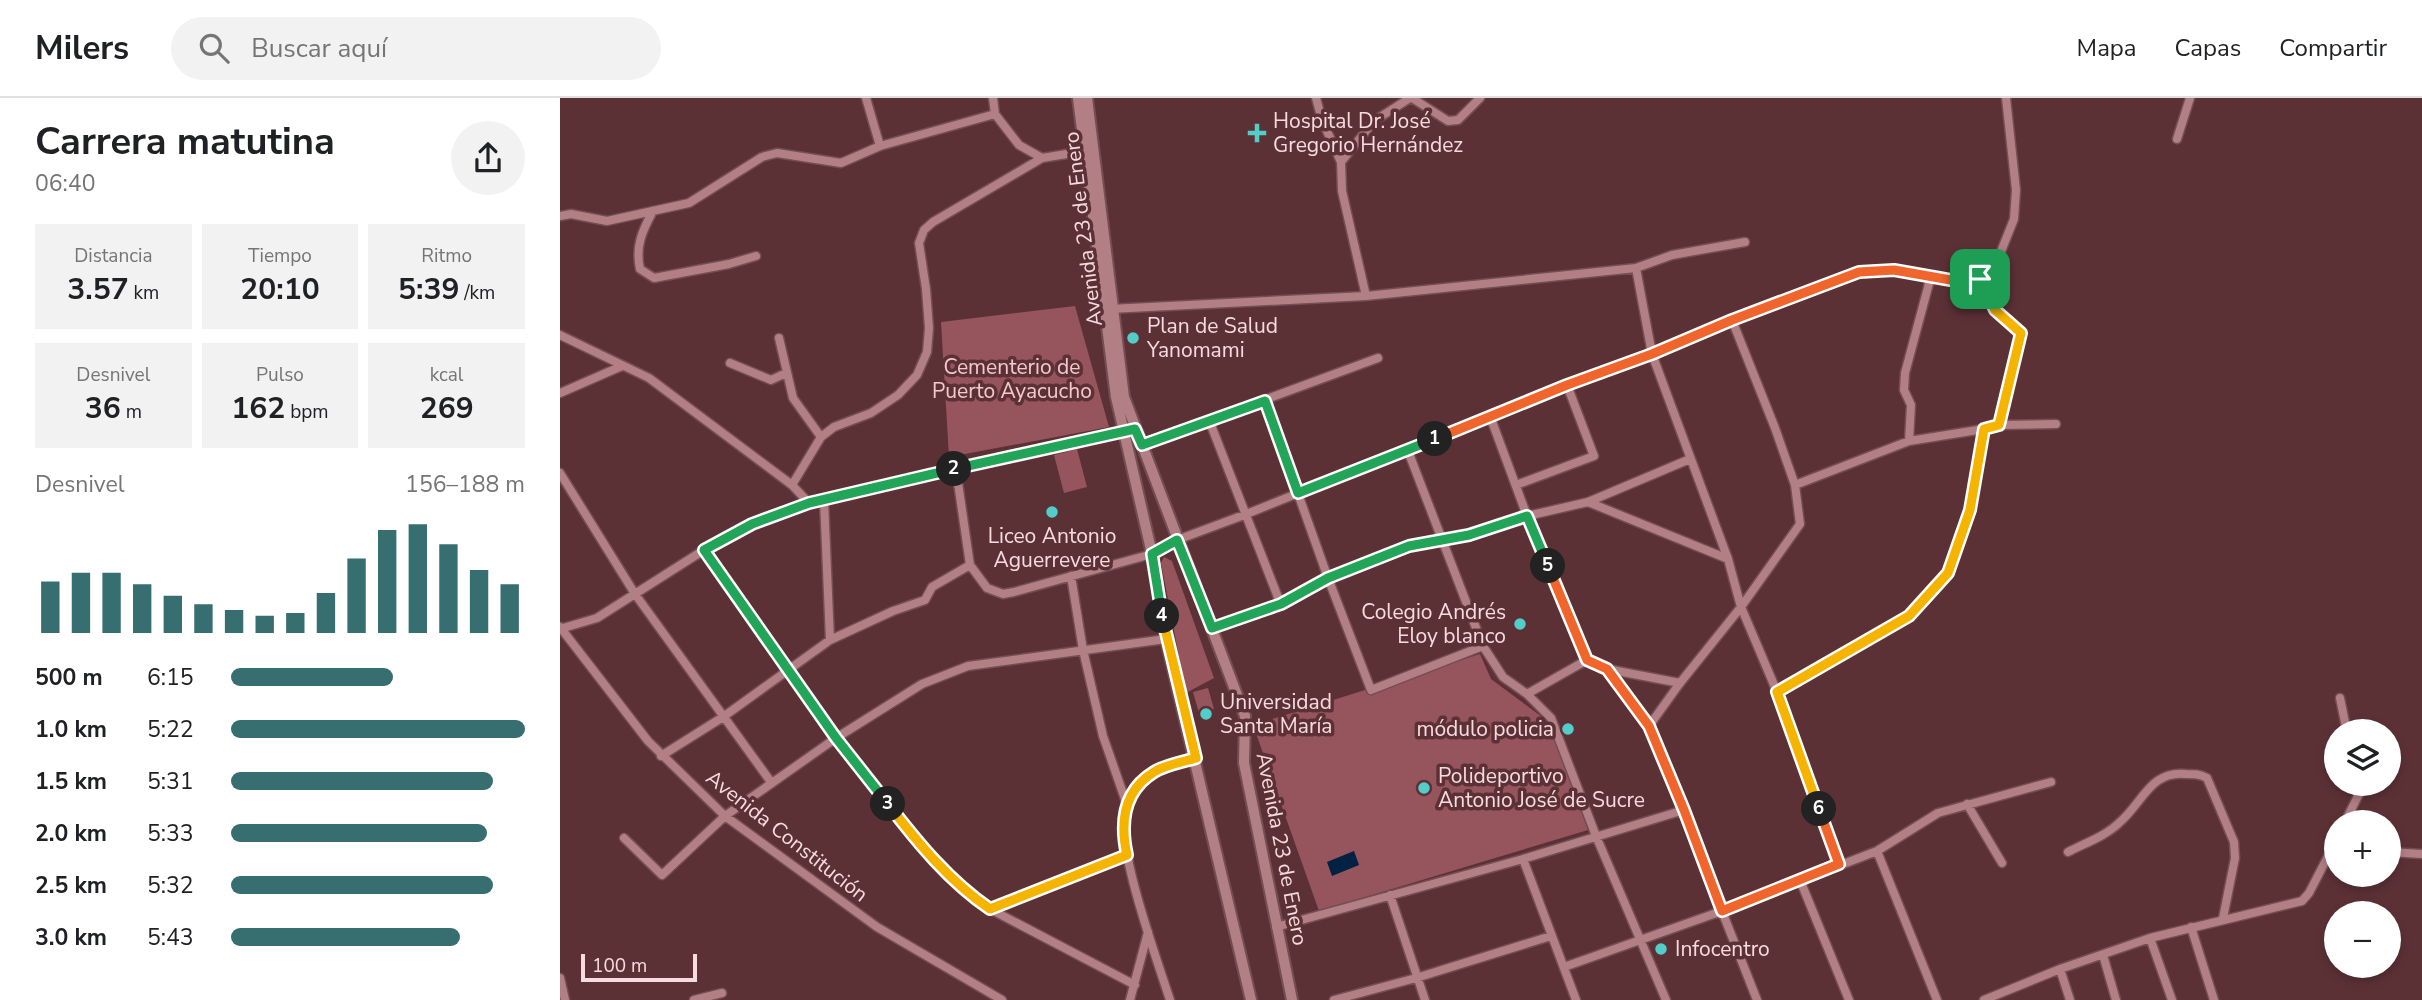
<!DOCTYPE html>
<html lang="es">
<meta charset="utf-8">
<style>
body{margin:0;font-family:"Nunito Sans",sans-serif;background:#f2f2f2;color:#202124;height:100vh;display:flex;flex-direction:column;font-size:26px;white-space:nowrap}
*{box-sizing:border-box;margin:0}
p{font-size:23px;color:#757577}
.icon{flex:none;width:38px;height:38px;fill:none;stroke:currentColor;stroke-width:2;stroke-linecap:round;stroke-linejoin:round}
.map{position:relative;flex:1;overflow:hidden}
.details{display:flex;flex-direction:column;background:#fff;width:560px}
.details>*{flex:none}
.tools{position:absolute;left:1764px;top:621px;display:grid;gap:14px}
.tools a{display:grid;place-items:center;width:77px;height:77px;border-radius:50%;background:#fff;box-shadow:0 4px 10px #0003;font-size:35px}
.scale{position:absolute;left:21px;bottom:18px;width:116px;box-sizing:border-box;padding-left:7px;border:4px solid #f7dbdd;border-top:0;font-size:19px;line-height:24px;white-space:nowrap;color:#f7dbdd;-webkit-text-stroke:5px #5c3136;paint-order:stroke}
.pin{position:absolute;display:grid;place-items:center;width:60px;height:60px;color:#fff;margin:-30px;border-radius:14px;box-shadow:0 4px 10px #0006}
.km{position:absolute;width:35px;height:35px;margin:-18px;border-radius:50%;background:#222;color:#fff;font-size:19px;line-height:35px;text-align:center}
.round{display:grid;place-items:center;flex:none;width:74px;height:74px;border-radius:37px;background:#f2f2f2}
.overview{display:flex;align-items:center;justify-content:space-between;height:119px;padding:0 35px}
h1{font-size:38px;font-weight:700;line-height:52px}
.metrics{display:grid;grid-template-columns:repeat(3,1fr);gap:10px;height:119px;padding:7px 35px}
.metrics div{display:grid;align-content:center;border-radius:0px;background:#f2f2f2;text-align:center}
.metrics b{font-size:30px;font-weight:700}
.metrics small{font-size:19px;font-weight:400}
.metrics p{font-size:19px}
.chart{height:196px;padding:14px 35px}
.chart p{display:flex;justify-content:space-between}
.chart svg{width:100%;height:126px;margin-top:7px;stroke:#376e6f;stroke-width:6}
ul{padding:0 35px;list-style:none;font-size:23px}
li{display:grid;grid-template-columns:112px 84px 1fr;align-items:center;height:52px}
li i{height:18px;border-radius:9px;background:#376e6f}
header{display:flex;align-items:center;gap:42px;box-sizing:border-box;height:98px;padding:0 35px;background:#fff;border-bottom:2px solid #e0e0e0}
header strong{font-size:33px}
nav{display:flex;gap:38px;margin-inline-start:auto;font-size:24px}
.search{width:490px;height:63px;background:#f2f2f2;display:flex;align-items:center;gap:18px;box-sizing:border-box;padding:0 24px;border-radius:38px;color:#757577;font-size:26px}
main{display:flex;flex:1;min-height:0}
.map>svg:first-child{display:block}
.green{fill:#96545c}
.water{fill:#022243}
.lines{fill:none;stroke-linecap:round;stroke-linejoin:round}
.minor-casing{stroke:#734e53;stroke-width:11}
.secondary-casing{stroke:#734e53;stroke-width:14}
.minor{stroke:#b27f84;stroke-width:8}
.secondary{stroke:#b27f84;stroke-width:10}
.split-1-casing{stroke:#fff;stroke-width:14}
.split-2-casing{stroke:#fff;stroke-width:14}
.split-3-casing{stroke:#fff;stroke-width:14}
.split-4-casing{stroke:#fff;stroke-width:14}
.split-5-casing{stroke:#fff;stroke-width:14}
.split-6-casing{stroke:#fff;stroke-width:14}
.split-7-casing{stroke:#fff;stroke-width:14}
.split-1{stroke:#f0652b;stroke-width:9}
.split-2{stroke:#22a559;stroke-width:9}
.split-3{stroke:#22a559;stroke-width:9}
.split-4{stroke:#f5b400;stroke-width:9}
.split-5{stroke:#22a559;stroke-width:9}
.split-6{stroke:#f0652b;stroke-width:9}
.split-7{stroke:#f5b400;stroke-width:9}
.poi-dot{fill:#53cdca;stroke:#5c3136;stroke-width:2.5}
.labels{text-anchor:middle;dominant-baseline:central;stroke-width:7;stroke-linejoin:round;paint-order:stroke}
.poi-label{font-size:21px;fill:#f7dbdd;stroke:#5c3136;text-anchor:start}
.street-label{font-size:21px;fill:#f7dbdd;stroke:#5c3136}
.park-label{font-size:21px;fill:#f3c9cc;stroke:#5c3136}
</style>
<header>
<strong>Milers</strong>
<div class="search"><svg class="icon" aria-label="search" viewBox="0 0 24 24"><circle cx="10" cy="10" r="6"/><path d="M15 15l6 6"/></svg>Buscar aquí</div>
<nav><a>Mapa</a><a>Capas</a><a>Compartir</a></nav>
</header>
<main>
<section class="details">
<div class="overview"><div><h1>Carrera matutina</h1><p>06:40</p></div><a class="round"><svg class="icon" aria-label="share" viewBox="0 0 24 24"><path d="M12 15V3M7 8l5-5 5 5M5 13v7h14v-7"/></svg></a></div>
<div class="metrics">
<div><p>Distancia</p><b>3.57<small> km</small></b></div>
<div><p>Tiempo</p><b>20:10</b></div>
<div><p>Ritmo</p><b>5:39<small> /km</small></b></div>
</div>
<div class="metrics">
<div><p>Desnivel</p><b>36<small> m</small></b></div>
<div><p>Pulso</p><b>162<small> bpm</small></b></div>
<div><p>kcal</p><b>269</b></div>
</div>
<div class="chart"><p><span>Desnivel</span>156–188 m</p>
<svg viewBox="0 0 160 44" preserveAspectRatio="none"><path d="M5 44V26M15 44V23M25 44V23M35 44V27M45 44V31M55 44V34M65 44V36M75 44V38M85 44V37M95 44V30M105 44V18M115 44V8M125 44V6M135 44V13M145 44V22M155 44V27"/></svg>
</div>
<ul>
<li><b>500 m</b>6:15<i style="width:55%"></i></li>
<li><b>1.0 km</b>5:22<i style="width:100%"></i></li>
<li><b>1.5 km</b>5:31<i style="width:89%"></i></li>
<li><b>2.0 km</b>5:33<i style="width:87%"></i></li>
<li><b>2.5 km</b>5:32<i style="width:89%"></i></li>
<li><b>3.0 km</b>5:43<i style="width:78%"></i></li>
</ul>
</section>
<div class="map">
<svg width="1862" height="902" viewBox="0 0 1862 902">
<rect width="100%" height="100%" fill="#5c3136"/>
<path class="green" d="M 515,208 L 549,329 L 389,359 L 381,224 Z
M 517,351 L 527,389 L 504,395 L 494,357 Z
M 604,459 L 612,463 L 654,580 L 626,595 L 601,465 Z
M 920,556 L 931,581 L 982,619 L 998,648 L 1028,732 L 759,813 L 693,627 Z
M 648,590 L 654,611 L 639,615 L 633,594 Z"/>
<path class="water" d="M 794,753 L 799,767 L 772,778 L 767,764 Z"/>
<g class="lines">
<defs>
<path id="minor" d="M 306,0 L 320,48
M 433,0 L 435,16 L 459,47 L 482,60
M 756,0 L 762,22 L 781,64 L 782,93 L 806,198
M 852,0 L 888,23 L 898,22 L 920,0
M 1617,41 L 1630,0
M 781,64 L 814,23 L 850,0
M 93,113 C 82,133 75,149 80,171 L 94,180 L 169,166 L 196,158
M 0,118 L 11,116 L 47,123 L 129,105 L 202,59 L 217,55 L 281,65 L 320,48 L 435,16
M 1076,170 L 1092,256 L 1168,461 L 1181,509 L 1217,594 L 1279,766
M 1420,181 L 1435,212 L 1461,235 L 1439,327
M 550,211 L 806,198 L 1076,170 L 1112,157 L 1185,144
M 0,237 L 89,280 L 232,387 L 249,405
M 219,240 L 233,300 L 261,339
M 170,265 L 211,282 L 226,275
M 0,295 L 62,268
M 705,303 L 768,480 L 811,592 L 923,548
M 930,318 L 967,418 L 1027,562 L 1047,571 L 1120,585
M 649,322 L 721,507
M 1349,343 L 1351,307 L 1344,292 L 1345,275 L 1371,178
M 582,347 L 818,260
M 848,353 L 923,548 L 943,579 L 967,596 L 991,620 L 1036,738 L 1106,902
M 396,371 L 410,467 L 427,490 L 443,496 L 454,494 L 592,456 L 617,442 L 684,417 L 1007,287 L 1092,256 L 1172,222 L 1299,174 L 1334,172 L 1402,184 L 1420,181 L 1436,166 L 1454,121 L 1456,92 L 1446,0
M 0,375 L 75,496 L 211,684
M 232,387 L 261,339 L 274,329 L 311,315 L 338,297 L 357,277 L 367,254 L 369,230 L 366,191 L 359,145 L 364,132 L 373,124 L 482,60 L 525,53
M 956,387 L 1034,358 L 1007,287
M 1235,387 L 1349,343 L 1424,331 L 1439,327 L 1496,326
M 264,402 L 270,542
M 1028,404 L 1168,461
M 144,452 L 276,640 L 358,745 L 406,795 L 430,811 L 575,887
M 511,478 L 523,552 L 543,638 L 566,704
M 0,529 L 88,643 L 165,718 L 317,829 L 442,902
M 652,530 L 721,507 L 768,480 L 849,448 L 909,437 L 967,418 L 1028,404 L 1130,361
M 0,531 L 37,520 L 144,452 L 192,426 L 249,405 L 575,331
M 1047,571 L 1089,628 L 1197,902
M 1217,594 L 1349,518 L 1388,475 L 1410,412 L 1424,331
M 967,596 L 1027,562
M 1780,600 L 1787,634
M 1089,628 L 1120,585 L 1181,509 L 1240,426 L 1235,387 L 1215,330 L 1172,222
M 101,658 L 163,619 L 270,542 L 333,513 L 365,502 L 372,489 L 410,467
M 1407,706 L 1442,765
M 1785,724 L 1800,694 L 1798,686
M 64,740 L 102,777 L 165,718 L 276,640 L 362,586 L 408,568 L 606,541
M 1317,753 L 1377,902
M 1508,754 C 1525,745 1546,738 1560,724 C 1583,704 1591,672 1626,676 C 1634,676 1640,676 1647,680 L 1674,744 L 1675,760 L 1663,820
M 1829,754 L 1862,756
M 963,761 L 1016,902
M 1240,782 L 1289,902
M 830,797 L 865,902
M 430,811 L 567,757
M 716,829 L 963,761 L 1124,712
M 1631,829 L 1654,902
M 1590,840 L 1612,902
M 1543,857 L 1556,902
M 1004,869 L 1162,813 L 1317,753 L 1378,715 L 1491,684
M 1500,871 L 1510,902
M 0,880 L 5,902
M 134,902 L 162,895
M 570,902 L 588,834
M 610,902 C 597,861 552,740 566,705 C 577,677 611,668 636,660
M 774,902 L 856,880 L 991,838
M 1424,902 L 1500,871 L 1590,840 L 1742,803 L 1749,795 L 1776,743"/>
<path id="secondary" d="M 518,0 L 556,299 L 592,456 L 606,541 L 691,902
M 527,0 L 564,299 L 685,618 L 684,665 L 732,902"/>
</defs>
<use href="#minor" class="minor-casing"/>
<use href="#secondary" class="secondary-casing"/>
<use href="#minor" class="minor"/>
<use href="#secondary" class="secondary"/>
</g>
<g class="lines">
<defs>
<path id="split-1" d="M 875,341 L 1007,287 L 1092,256 L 1172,222 L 1299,174 L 1334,172 L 1402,184 L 1420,181"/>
<path id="split-2" d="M 394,371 L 575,331 L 582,347 L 705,303 L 738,395 L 875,341"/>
<path id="split-3" d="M 328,706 L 276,640 L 144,452 L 192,426 L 249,405 L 394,371"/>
<path id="split-4" d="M 328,706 C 358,745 389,783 430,811 L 567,757 C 560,725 563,693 594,674 C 605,667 623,664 636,660 L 602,518"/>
<path id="split-5" d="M 602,518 L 592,456 L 617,442 L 652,530 L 721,506 L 768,480 L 849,448 L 909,437 L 967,418 L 988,468"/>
<path id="split-6" d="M 988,468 L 1027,562 L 1047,571 L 1089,628 L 1124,712 L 1162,813 L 1279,766 L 1259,711"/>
<path id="split-7" d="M 1259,711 L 1217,594 L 1349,518 L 1388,475 L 1410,412 L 1424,331 L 1439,327 L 1461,235 L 1435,212 L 1420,181"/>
</defs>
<use href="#split-1" class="split-1-casing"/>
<use href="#split-2" class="split-2-casing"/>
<use href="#split-3" class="split-3-casing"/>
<use href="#split-4" class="split-4-casing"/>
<use href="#split-5" class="split-5-casing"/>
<use href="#split-6" class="split-6-casing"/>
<use href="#split-7" class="split-7-casing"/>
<use href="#split-1" class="split-1"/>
<use href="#split-2" class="split-2"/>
<use href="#split-3" class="split-3"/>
<use href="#split-4" class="split-4"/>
<use href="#split-5" class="split-5"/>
<use href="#split-6" class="split-6"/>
<use href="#split-7" class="split-7"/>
</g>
<g class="poi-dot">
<path d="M693.5 24.5h7v7h7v7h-7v7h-7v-7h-7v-7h7z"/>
<circle cx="573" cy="240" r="7"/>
<circle cx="492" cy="414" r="7"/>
<circle cx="960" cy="526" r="7"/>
<circle cx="646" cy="616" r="7"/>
<circle cx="1008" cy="631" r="7"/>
<circle cx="864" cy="690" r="7"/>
<circle cx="1101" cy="851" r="7"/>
</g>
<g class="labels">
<g class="poi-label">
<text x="713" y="23">Hospital Dr. José<tspan x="713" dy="24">Gregorio Hernández</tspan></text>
<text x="587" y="228">Plan de Salud<tspan x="587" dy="24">Yanomami</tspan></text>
<text x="492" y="438" text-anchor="middle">Liceo Antonio<tspan x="492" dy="24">Aguerrevere</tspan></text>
<text x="946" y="514" text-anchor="end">Colegio Andrés<tspan x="946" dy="24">Eloy blanco</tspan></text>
<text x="660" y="604">Universidad<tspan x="660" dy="24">Santa María</tspan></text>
<text x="994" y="631" text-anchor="end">módulo policia</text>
<text x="878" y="678">Polideportivo<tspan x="878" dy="24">Antonio José de Sucre</tspan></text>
<text x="1115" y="851">Infocentro</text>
</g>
<g class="street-label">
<text transform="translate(523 131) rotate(-97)">Avenida 23 de Enero</text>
<text transform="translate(227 738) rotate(38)">Avenida Constitución</text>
<text transform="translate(722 751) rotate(79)">Avenida 23 de Enero</text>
</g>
<g class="park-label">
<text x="452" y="269">Cementerio de<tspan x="452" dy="24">Puerto Ayacucho</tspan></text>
</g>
</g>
</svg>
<div class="tools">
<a><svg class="icon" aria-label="layers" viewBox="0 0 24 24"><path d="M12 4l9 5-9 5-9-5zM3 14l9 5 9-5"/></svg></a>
<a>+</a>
<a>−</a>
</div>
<div class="scale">100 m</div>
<div class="pin" style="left:1420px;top:181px;background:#1e9e55"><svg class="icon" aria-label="arrive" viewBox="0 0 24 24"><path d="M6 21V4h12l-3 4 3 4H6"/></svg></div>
<b class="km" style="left:875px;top:341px">1</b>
<b class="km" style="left:394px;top:371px">2</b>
<b class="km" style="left:328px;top:706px">3</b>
<b class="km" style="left:602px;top:518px">4</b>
<b class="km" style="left:988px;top:468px">5</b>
<b class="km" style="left:1259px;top:711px">6</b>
</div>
</main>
